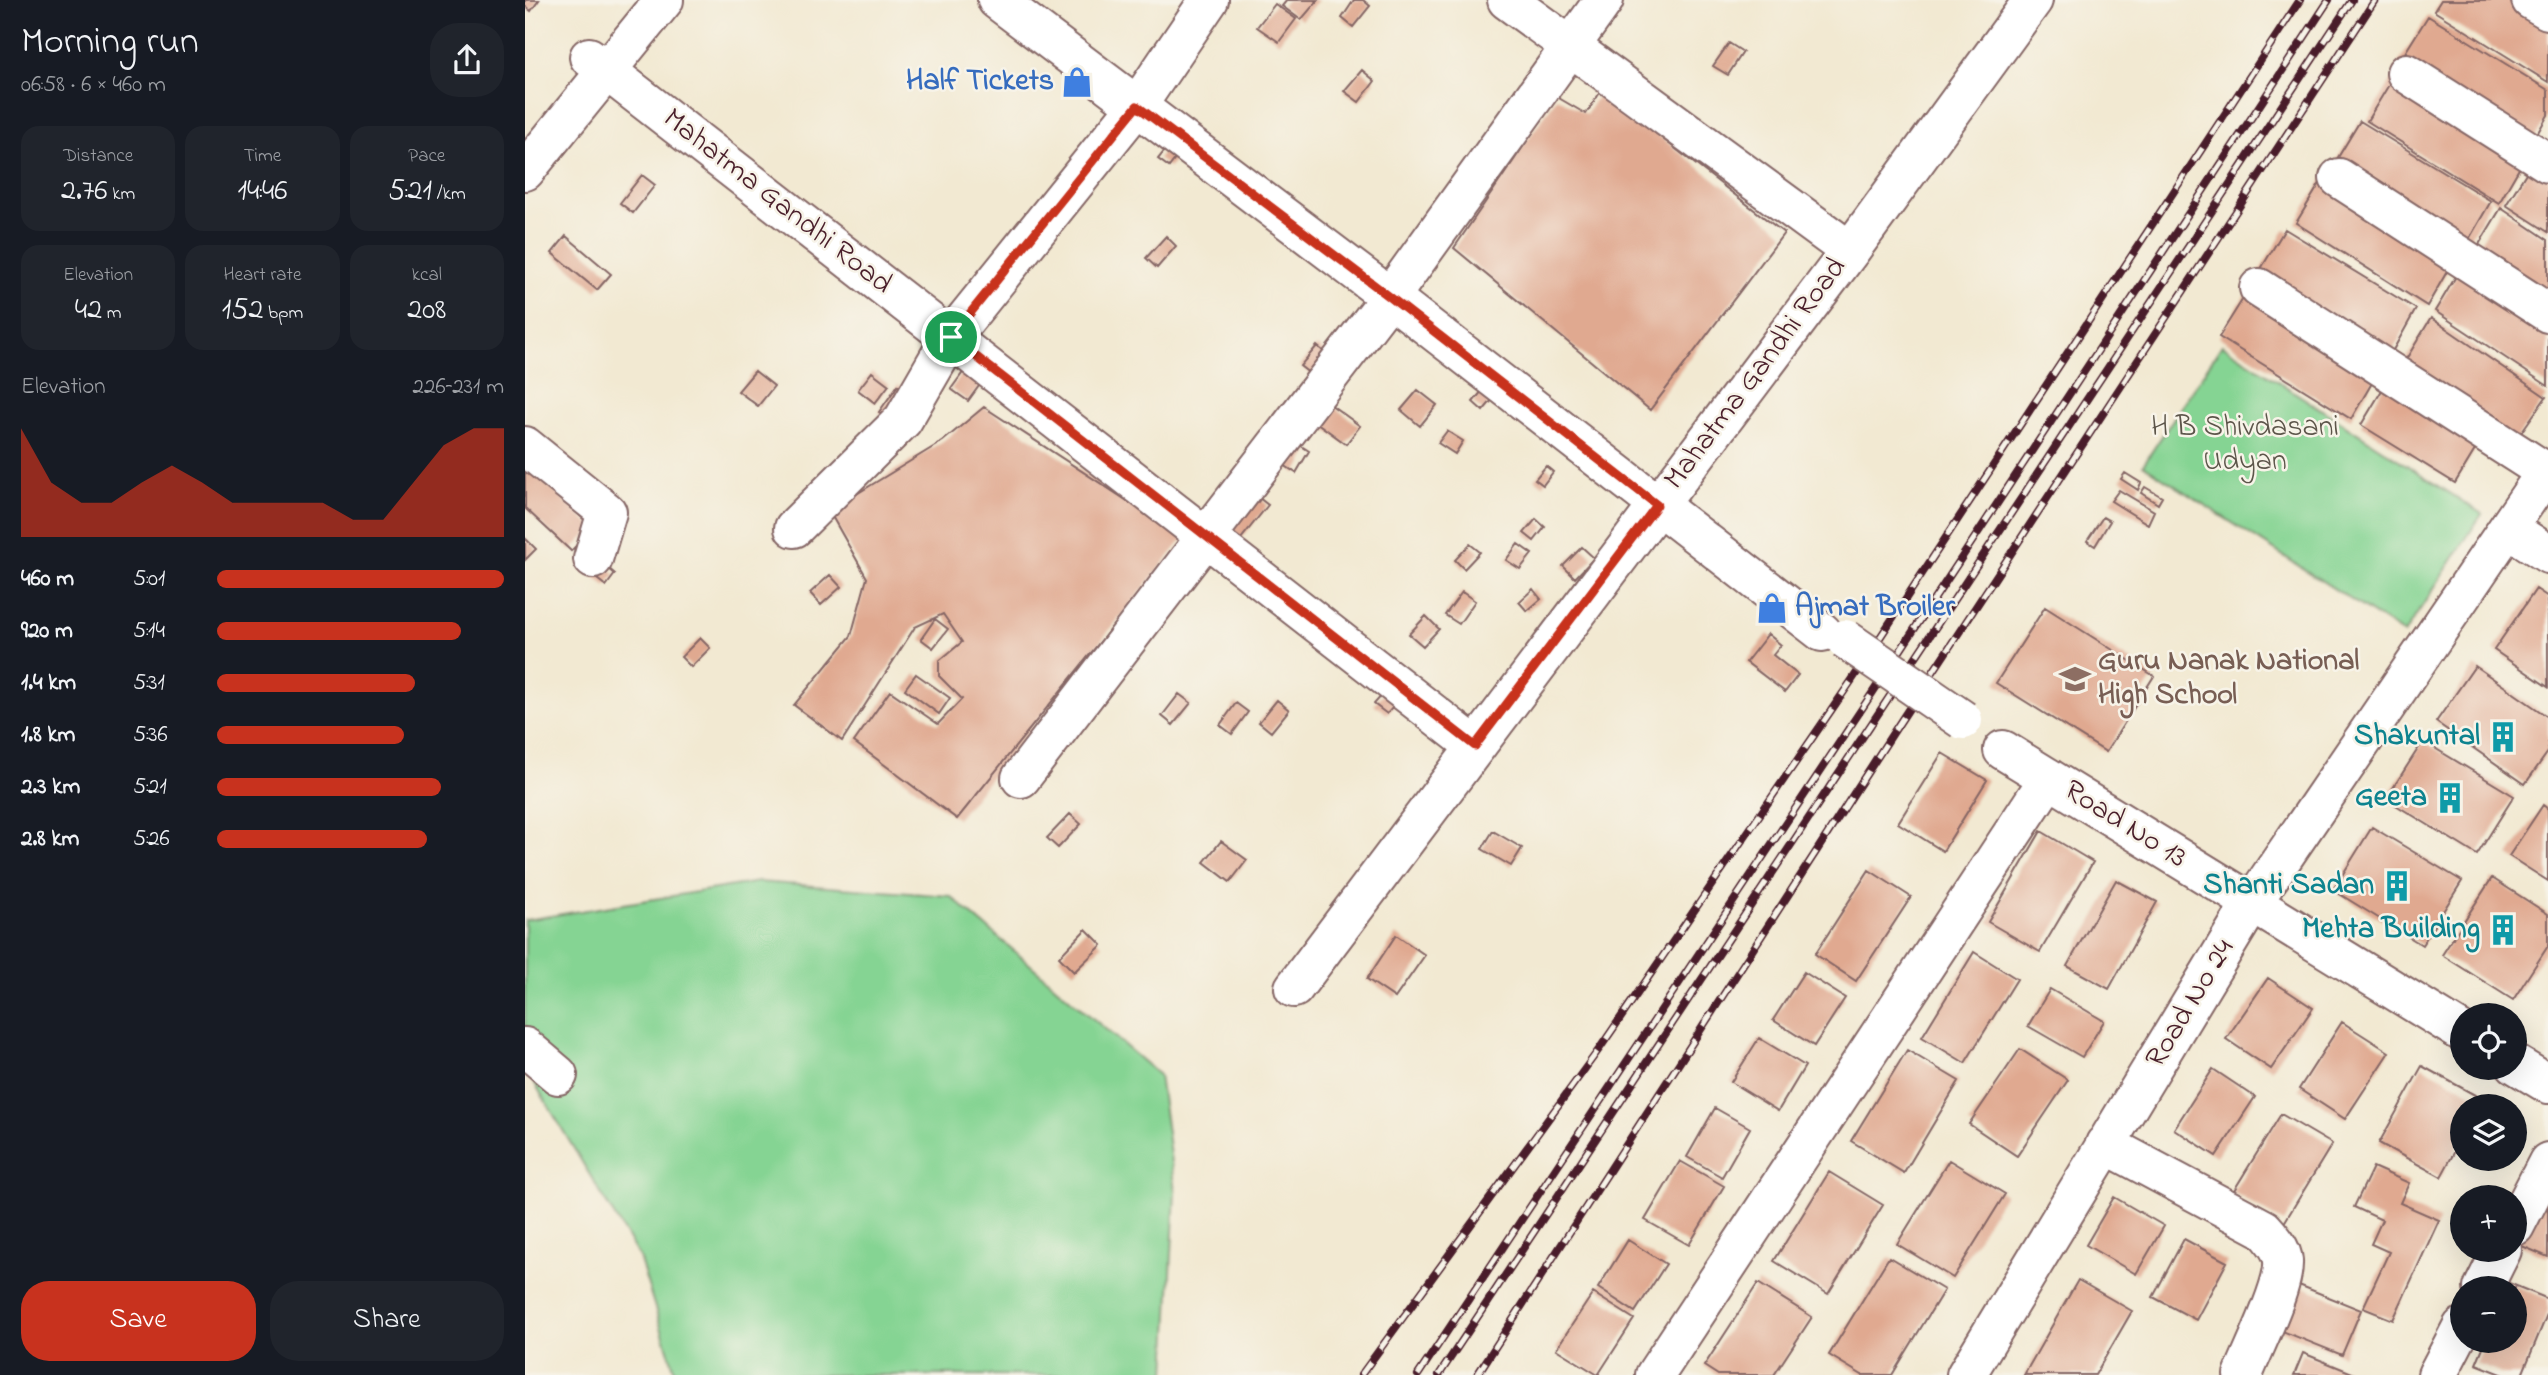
<!DOCTYPE html>
<meta charset="utf-8">
<style>
body{margin:0;font-family:"Indie Flower",sans-serif;background:#20242c;color:#f1f3f6;height:100vh;display:flex;flex-direction:column;font-size:26px;white-space:nowrap}
*{box-sizing:border-box;margin:0}
p{font-size:23px;color:#9ea1a6}
.icon{flex:none;width:38px;height:38px;fill:none;stroke:currentColor;stroke-width:2;stroke-linecap:round;stroke-linejoin:round}
.map{position:relative;flex:1;overflow:hidden}
.drawer{display:flex;flex-direction:column;background:#171b24;width:525px}
.drawer>*{flex:none}
.tools{position:absolute;left:1925px;top:1003px;display:grid;gap:14px}
.tools a{display:grid;place-items:center;width:77px;height:77px;border-radius:50%;background:#171b24;box-shadow:0 7px 28px #0002;font-size:35px}
.pin{position:absolute;display:grid;place-items:center;width:60px;height:60px;color:#fff;margin:-30px;border:4px solid #fff;border-radius:50%;box-shadow:0 2px 7px #0007}
.round{display:grid;place-items:center;flex:none;width:74px;height:74px;border-radius:28px;background:#20242c}
.summary{display:flex;align-items:center;justify-content:space-between;height:119px;padding:0 21px}
h1{font-size:38px;font-weight:600;line-height:52px}
.metrics{display:grid;grid-template-columns:repeat(3,1fr);gap:10px;height:119px;padding:7px 21px}
.metrics div{display:grid;align-content:center;border-radius:18px;background:#20242c;text-align:center}
.metrics b{font-size:30px;font-weight:600}
.metrics small{font-size:19px;font-weight:400}
.metrics p{font-size:19px}
.chart{height:196px;padding:14px 21px}
.chart p{display:flex;justify-content:space-between}
.chart svg{width:100%;height:126px;margin-top:7px;fill:#c8321e;opacity:.7}
.button{display:flex;gap:14px;margin-top:auto;padding:14px 21px}
.button a{flex:1;height:80px;border-radius:28px;background:#c8321e;color:#fff;font-size:28px;font-weight:600;line-height:80px;text-align:center}
.button a+a{background:#20242c;color:#f1f3f6}
ul{padding:0 21px;list-style:none;font-size:23px}
li{display:grid;grid-template-columns:112px 84px 1fr;align-items:center;height:52px}
li i{height:18px;border-radius:9px;background:#c8321e}
main{display:flex;flex:1;min-height:0}
.map>svg:first-child{display:block}
.green{fill:#85d493;stroke:#687a5f;stroke-width:2}
.building{fill:#e0a990}
.lines{fill:none;stroke-linecap:round;stroke-linejoin:round}
.minor-casing{stroke:#856665;stroke-width:42}
.major-casing{stroke:#856665;stroke-width:42}
.minor{stroke:#fff;stroke-width:38}
.major{stroke:#fff;stroke-width:38}
.rail-casing{stroke:#4a1f2b;stroke-width:8}
.rail{stroke:#f7f3e8;stroke-width:5;stroke-dasharray:16;stroke-linecap:butt}
.minor-bridge-casing{stroke:#856665;stroke-width:42;stroke-linecap:butt}
.minor-bridge{stroke:#fff;stroke-width:38}
.route-casing{stroke:#fff;stroke-width:14}
.route{stroke:#c8321e;stroke-width:9}
.labels{text-anchor:middle;dominant-baseline:central;stroke-width:5;stroke-linejoin:round;paint-order:stroke}
.shop-label{font-size:30px;font-weight:bold;fill:#366cbe;stroke:#f7f3e8;text-anchor:end}
.street-label{font-size:30px;fill:#4a1f2b;stroke:#f7f3e8}
.park-label{font-size:30px;fill:#5c554a;stroke:#f7f3e8}
.education-label{font-size:30px;font-weight:bold;fill:#785e54;stroke:#f7f3e8;text-anchor:start}
.culture-label{font-size:30px;font-weight:bold;fill:#0d838f;stroke:#f7f3e8;text-anchor:end}
</style>
<main>
<section class="drawer">
<div class="summary"><div><h1>Morning run</h1><p>06:58 · 6 × 460 m</p></div><a class="round"><svg class="icon" aria-label="share" viewBox="0 0 24 24"><path d="M12 15V3M7 8l5-5 5 5M5 13v7h14v-7"/></svg></a></div>
<div class="metrics">
<div><p>Distance</p><b>2.76<small> km</small></b></div>
<div><p>Time</p><b>14:46</b></div>
<div><p>Pace</p><b>5:21<small> /km</small></b></div>
</div>
<div class="metrics">
<div><p>Elevation</p><b>42<small> m</small></b></div>
<div><p>Heart rate</p><b>152<small> bpm</small></b></div>
<div><p>kcal</p><b>208</b></div>
</div>
<div class="chart"><p><span>Elevation</span>226–231 m</p>
<svg viewBox="0 0 160 44" preserveAspectRatio="none"><path d="M0 44V6L10 25L20 32L30 32L40 25L50 19L60 25L70 32L80 32L90 32L100 32L110 38L120 38L130 25L140 12L150 6L160 6V44z"/></svg>
</div>
<ul>
<li><b>460 m</b>5:01<i style="width:100%"></i></li>
<li><b>920 m</b>5:14<i style="width:85%"></i></li>
<li><b>1.4 km</b>5:31<i style="width:69%"></i></li>
<li><b>1.8 km</b>5:36<i style="width:65%"></i></li>
<li><b>2.3 km</b>5:21<i style="width:78%"></i></li>
<li><b>2.8 km</b>5:26<i style="width:73%"></i></li>
</ul>
<div class="button"><a>Save</a><a>Share</a></div>
</section>
<div class="map">
<svg width="2023" height="1375" viewBox="0 0 2023 1375">
<rect width="100%" height="100%" fill="#f7f3e8"/>
<filter id="ink" filterUnits="userSpaceOnUse"><feTurbulence type="fractalNoise" baseFrequency=".0143" numOctaves="2"/><feDisplacementMap in="SourceGraphic" scale="14" xChannelSelector="R" yChannelSelector="G"/><feConvolveMatrix kernelMatrix="1 2 1 2 8 2 1 2 1" color-interpolation-filters="sRGB"/></filter>
<filter id="wash" filterUnits="userSpaceOnUse"><feTurbulence type="fractalNoise" baseFrequency=".00686" numOctaves="4" result="noise"/><feDisplacementMap in="SourceGraphic" scale="28" xChannelSelector="R" yChannelSelector="G"/><feGaussianBlur stdDeviation="1.57" result="paint"/><feColorMatrix in="noise" values="0 0 0 0 0 0 0 0 0 0 0 0 0 0 0 0 0 1.4 0 .05"/><feComposite in="paint" operator="in"/></filter>
<g filter="url(#wash)">
<rect width="100%" height="100%" fill="#f2e9d2"/>
<path class="green" d="M 1697,345 L 1957,514 L 1879,634 L 1618,465 Z
M 233,882 L 425,896 L 634,1075 L 650,1191 L 641,1375 L 151,1375 L 114,1257 L 6,1077 L 0,1075 L 0,920 Z"/>
<g id="blocks">
<path class="building" d="M 0,0 L 14,0 L 6,11 L 0,6 Z
M 762,0 L 793,0 L 776,20 L 757,6 Z
M 829,0 L 838,0 L 845,6 L 828,27 L 817,18 Z
M 1916,0 L 1998,0 L 2023,15 L 2023,82 L 1909,11 Z
M 750,4 L 771,19 L 754,42 L 732,27 Z
M 1903,16 L 2023,90 L 2023,115 L 2005,146 L 1873,64 Z
M 1204,43 L 1218,52 L 1203,75 L 1188,66 Z
M 837,70 L 850,81 L 834,102 L 819,91 Z
M 1871,73 L 2003,153 L 1974,203 L 1842,121 Z
M 1076,91 L 1259,233 L 1125,410 L 929,248 L 1032,97 L 1061,114 Z
M 1835,121 L 1966,201 L 1937,251 L 1806,169 Z
M 650,138 L 660,146 L 644,167 L 633,159 Z
M 2011,157 L 2023,165 L 2023,232 L 1981,205 Z
M 117,175 L 130,185 L 108,213 L 95,203 Z
M 1800,175 L 1931,256 L 1902,306 L 1771,223 Z
M 1976,208 L 2023,240 L 2023,306 L 1947,256 Z
M 1760,229 L 1891,309 L 1863,359 L 1731,277 Z
M 41,236 L 86,274 L 72,290 L 27,253 Z
M 641,236 L 651,246 L 632,268 L 621,258 Z
M 1939,263 L 2023,321 L 2023,386 L 1910,311 Z
M 1724,289 L 1855,369 L 1826,419 L 1694,337 Z
M 1906,318 L 2021,397 L 1990,441 L 1877,366 Z
M 792,346 L 805,357 L 789,377 L 775,366 Z
M 442,367 L 459,379 L 443,401 L 426,389 Z
M 230,371 L 249,386 L 233,406 L 213,391 Z
M 347,372 L 364,385 L 350,403 L 333,390 Z
M 1865,377 L 1959,435 L 1930,483 L 1836,425 Z
M 967,379 L 977,388 L 958,411 L 948,402 Z
M 373,385 L 389,396 L 369,423 L 354,412 Z
M 893,390 L 912,405 L 895,426 L 876,410 Z
M 798,399 L 835,426 L 821,444 L 784,417 Z
M 459,407 L 659,538 L 432,819 L 329,742 L 365,691 L 413,724 L 437,699 L 414,676 L 414,661 L 437,642 L 418,614 L 390,627 L 317,741 L 269,705 L 326,636 L 342,578 L 304,511 L 418,441 Z
M 922,431 L 938,441 L 930,454 L 913,443 Z
M 764,438 L 784,451 L 771,473 L 750,459 Z
M 0,464 L 68,528 L 46,551 L 0,508 Z
M 1021,466 L 1028,472 L 1018,485 L 1010,479 Z
M 1600,473 L 1616,483 L 1613,490 L 1596,479 Z
M 1620,487 L 1637,497 L 1633,504 L 1616,493 Z
M 1594,490 L 1629,511 L 1623,524 L 1586,501 Z
M 729,494 L 743,505 L 715,540 L 701,529 Z
M 1578,517 L 1585,521 L 1570,546 L 1562,541 Z
M 1011,519 L 1020,527 L 1009,541 L 999,533 Z
M 0,538 L 11,549 L 0,560 Z
M 945,544 L 955,552 L 939,569 L 930,560 Z
M 993,544 L 1007,554 L 995,569 L 981,560 Z
M 1057,547 L 1069,558 L 1050,578 L 1038,566 Z
M 77,563 L 90,574 L 81,586 L 67,575 Z
M 305,575 L 316,587 L 296,605 L 285,593 Z
M 1008,589 L 1016,599 L 1002,611 L 994,602 Z
M 2011,589 L 2023,597 L 2023,687 L 1969,650 Z
M 937,592 L 950,601 L 934,624 L 920,615 Z
M 1520,607 L 1629,676 L 1581,752 L 1471,683 Z
M 901,616 L 914,629 L 898,646 L 884,634 Z
M 410,619 L 423,629 L 408,648 L 396,639 Z
M 1243,634 L 1256,645 L 1248,655 L 1273,675 L 1260,692 L 1221,662 Z
M 175,638 L 185,648 L 166,667 L 156,657 Z
M 1950,666 L 2023,717 L 2023,752 L 2000,784 L 1911,722 Z
M 391,674 L 425,698 L 414,714 L 380,689 Z
M 868,683 L 880,693 L 862,714 L 849,704 Z
M 654,694 L 666,703 L 648,725 L 637,716 Z
M 752,700 L 764,710 L 746,732 L 734,722 Z
M 711,703 L 723,712 L 707,734 L 695,725 Z
M 1898,741 L 1989,796 L 1952,855 L 1861,799 Z
M 1417,753 L 1462,780 L 1418,851 L 1373,823 Z
M 2018,805 L 2023,809 L 2023,881 L 1984,856 Z
M 545,814 L 556,824 L 533,848 L 522,838 Z
M 1847,827 L 1937,881 L 1897,945 L 1808,890 Z
M 968,831 L 997,848 L 986,866 L 957,849 Z
M 1516,831 L 1568,862 L 1515,952 L 1463,922 Z
M 696,841 L 722,860 L 705,882 L 679,862 Z
M 1344,870 L 1386,897 L 1331,981 L 1290,954 Z
M 1967,878 L 2023,914 L 2023,946 L 1988,1000 L 1917,955 Z
M 1591,880 L 1632,902 L 1584,989 L 1542,966 Z
M 561,929 L 577,945 L 549,972 L 534,957 Z
M 871,935 L 900,955 L 870,998 L 842,979 Z
M 1449,952 L 1492,979 L 1440,1063 L 1397,1037 Z
M 1279,972 L 1320,998 L 1289,1046 L 1248,1020 Z
M 1743,978 L 1788,1008 L 1746,1069 L 1701,1039 Z
M 1525,989 L 1579,1021 L 1557,1057 L 1503,1026 Z
M 1817,1022 L 1864,1052 L 1820,1119 L 1774,1089 Z
M 1234,1038 L 1280,1066 L 1253,1111 L 1206,1082 Z
M 1495,1049 L 1543,1080 L 1492,1156 L 1444,1124 Z
M 1382,1050 L 1434,1081 L 1379,1173 L 1326,1141 Z
M 1897,1066 L 1959,1100 L 1956,1106 L 1937,1106 L 1937,1138 L 1916,1177 L 1854,1143 Z
M 1688,1069 L 1730,1097 L 1691,1156 L 1649,1129 Z
M 1190,1108 L 1225,1128 L 1197,1177 L 1162,1157 Z
M 1756,1114 L 1807,1144 L 1759,1223 L 1708,1192 Z
M 1424,1160 L 1480,1194 L 1428,1278 L 1372,1244 Z
M 1155,1161 L 1199,1186 L 1164,1245 L 1120,1220 Z
M 1848,1167 L 1884,1183 L 1875,1203 L 1914,1220 L 1868,1320 L 1838,1308 L 1864,1252 L 1846,1244 L 1857,1220 L 1829,1207 Z
M 2023,1171 L 2023,1257 L 1992,1244 Z
M 1304,1172 L 1358,1205 L 1303,1294 L 1249,1261 Z
M 1589,1197 L 1639,1226 L 1611,1274 L 1561,1245 Z
M 1659,1239 L 1702,1262 L 1671,1320 L 1628,1297 Z
M 1103,1240 L 1141,1264 L 1110,1312 L 1073,1288 Z
M 1364,1257 L 1419,1290 L 1367,1375 L 1337,1375 L 1304,1355 Z
M 1553,1280 L 1607,1311 L 1570,1375 L 1499,1375 Z
M 1764,1281 L 1836,1310 L 1817,1355 L 1745,1326 Z
M 1233,1283 L 1287,1317 L 1249,1375 L 1193,1375 L 1179,1366 Z
M 1984,1283 L 2023,1299 L 2023,1312 L 1997,1375 L 1979,1375 L 1951,1364 L 1961,1340 L 1990,1340 L 1990,1288 L 1982,1288 Z
M 1068,1293 L 1109,1319 L 1073,1375 L 1031,1349 Z
M 1778,1353 L 1832,1375 L 1769,1375 Z"/>
</g>
</g>
<g filter="url(#ink)">
<use href="#blocks" fill-opacity="0" stroke="#856665" stroke-width="2"/>
<g class="lines">
<defs>
<path id="minor" d="M 472,0 L 865,297 L 1297,632
M 982,0 L 1325,251
M 2006,0 L 2023,10
M 64,57 L 950,746
M 1881,73 L 2023,163
M 1814,178 L 2023,313
M 1734,288 L 2021,472
M 0,446 L 82,512 L 68,559
M 269,528 L 378,420 L 426,337 L 612,106 L 684,0
M 1983,528 L 2023,554
M 1478,750 L 1937,1032
M 496,778 L 865,297 L 1079,0
M 769,988 L 1325,251 L 1508,0
M 0,1047 L 33,1075
M 1990,1064 L 2023,1084
M 1580,1144 L 1739,1229 C 1747,1238 1757,1249 1758,1261 C 1760,1287 1728,1349 1718,1375
M 1990,1226 L 2023,1162
M 1958,1288 L 1977,1250
M 1130,1375 L 1524,778
M 1441,1375 L 1727,903 L 2023,469
M 1912,1375 L 1937,1327"/>
<path id="major" d="M 0,171 L 139,0"/>
</defs>
<use href="#minor" class="minor-casing"/>
<use href="#major" class="major-casing"/>
<use href="#minor" class="minor"/>
<use href="#major" class="major"/>
<defs>
<path id="rail" d="M 836,1375 L 1075,1048 L 1327,680 L 1775,0
M 893,1375 L 1348,692 L 1804,0
M 914,1375 L 1827,0
M 952,1375 L 1379,716 L 1850,0"/>
</defs>
<use href="#rail" class="rail-casing"/>
<use href="#rail" class="rail"/>
<defs>
<path id="minor-bridge" d="M 1320,639 L 1438,720"/>
</defs>
<use href="#minor-bridge" class="minor-bridge-casing"/>
<use href="#minor-bridge" class="minor-bridge"/>
</g>
</g>
<g class="lines" filter="url(#ink)">
<defs>
<path id="route" d="M 612,106 L 865,297 L 1132,505 L 950,746 L 426,337 Z"/>
</defs>
<use href="#route" class="route-casing"/>
<use href="#route" class="route"/>
</g>
<defs>
<symbol id="shop-bare" viewBox="-9 -9 18 18"><path d="M-5-2.5h2.3a2.7 3.5 0 0 1 5.4 0H5L5.5 6h-11ZM-1.5-2.5h3a1.5 2.3 0 0 0-3 0Z" fill="#3f7fe0" stroke="#f7f3e8" stroke-width="2.5" paint-order="stroke"/></symbol>
<symbol id="school-bare" viewBox="-9 -9 18 18"><path d="M0-5L7-2L0 1L-7-2ZM-4 1L0 2.5L4 1V4Q0 6-4 4Z" fill="#8d6e63" stroke="#f7f3e8" stroke-width="2.5" paint-order="stroke"/></symbol>
<symbol id="building-bare" viewBox="-9 -9 18 18"><path d="M-4-6H4V6H1V3H-1V6H-4ZM-2.5-4.3h1.7v1.8h-1.7ZM.8-4.3h1.7v1.8H.8ZM-2.5-1h1.7V.8h-1.7ZM.8-1h1.7V.8H.8Z" fill="#0f9aa8" stroke="#f7f3e8" stroke-width="2.5" paint-order="stroke"/></symbol>
</defs>
<g fill-rule="evenodd">
<use href="#shop-bare" x="530" y="60" width="44" height="44"/>
<use href="#shop-bare" x="1225" y="586" width="44" height="44"/>
<use href="#school-bare" x="1528" y="657" width="44" height="44"/>
<use href="#building-bare" x="1956" y="715" width="44" height="44"/>
<use href="#building-bare" x="1903" y="776" width="44" height="44"/>
<use href="#building-bare" x="1850" y="864" width="44" height="44"/>
<use href="#building-bare" x="1956" y="908" width="44" height="44"/>
</g>
<g class="labels">
<g class="shop-label">
<text x="529" y="82">Half Tickets</text>
<text x="1270" y="608" text-anchor="start">Ajmat Broiler</text>
</g>
<g class="street-label">
<text transform="translate(252 202) rotate(38)">Mahatma Gandhi Road</text>
<text transform="translate(1231 374) rotate(-53)">Mahatma Gandhi Road</text>
<text transform="translate(1600 825) rotate(32)">Road No 13</text>
<text transform="translate(1666 1004) rotate(-59)">Road No 24</text>
</g>
<g class="park-label">
<text x="1720" y="428">H B Shivdasani<tspan x="1720" dy="34">Udyan</tspan></text>
</g>
<g class="education-label">
<text x="1573" y="662">Guru Nanak National<tspan x="1573" dy="34">High School</tspan></text>
</g>
<g class="culture-label">
<text x="1955" y="737">Shakuntal</text>
<text x="1902" y="798">Geeta</text>
<text x="1849" y="886">Shanti Sadan</text>
<text x="1955" y="930">Mehta Building</text>
</g>
</g>
</svg>
<div class="tools">
<a><svg class="icon" aria-label="locate" viewBox="0 0 24 24"><circle cx="12" cy="12" r="6"/><path d="M12 2v4M12 18v4M2 12h4M18 12h4"/></svg></a>
<a><svg class="icon" aria-label="layers" viewBox="0 0 24 24"><path d="M12 4l9 5-9 5-9-5zM3 14l9 5 9-5"/></svg></a>
<a>+</a>
<a>−</a>
</div>
<div class="pin" style="left:426px;top:337px;background:#1e9e55"><svg class="icon" aria-label="arrive" viewBox="0 0 24 24"><path d="M6 21V4h12l-3 4 3 4H6"/></svg></div>
</div>
</main>
